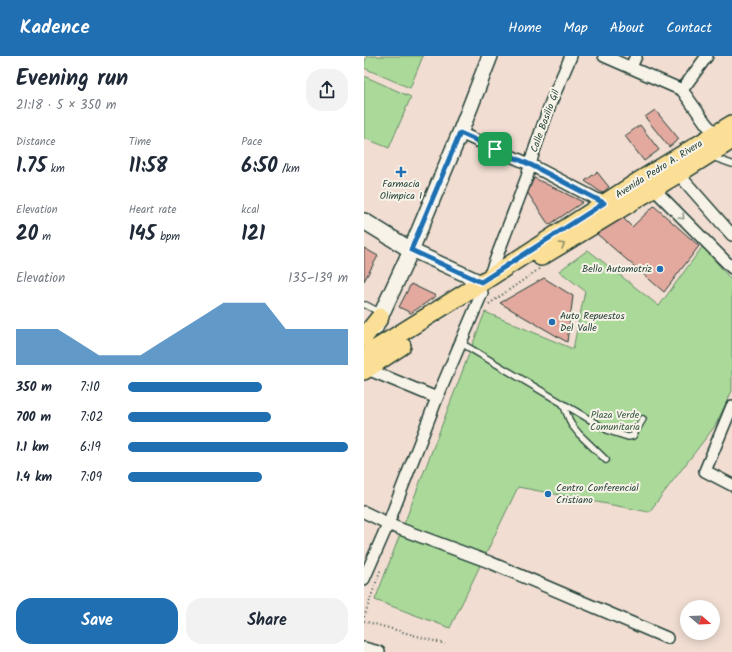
<!DOCTYPE html>
<meta charset="utf-8">
<style>
body{margin:0;font-family:Kalam,sans-serif;background:#f2f2f3;color:#1f2937;height:100vh;display:flex;flex-direction:column;font-size:15px;white-space:nowrap}
*{box-sizing:border-box;margin:0}
p{font-size:13px;color:#747a83}
.icon{flex:none;width:22px;height:22px;fill:none;stroke:currentColor;stroke-width:2;stroke-linecap:round;stroke-linejoin:round}
.map{position:relative;flex:1;overflow:hidden}
.sheet{display:flex;flex-direction:column;background:#fff;width:364px}
.sheet>*{flex:none}
.needle{width:26px;rotate:109deg}
.controls{position:absolute;left:316px;top:544px;display:grid;gap:8px}
.controls a{display:grid;place-items:center;width:40px;height:40px;border-radius:50%;background:#fff;box-shadow:0 2px 10px #0003;font-size:20px}
.pin{position:absolute;display:grid;place-items:center;width:34px;height:34px;color:#fff;margin:-17px;border-radius:8px;box-shadow:0 2px 6px #0006}
.round{display:grid;place-items:center;flex:none;width:42px;height:42px;border-radius:16px;background:#f2f2f3}
.headline{display:flex;align-items:center;justify-content:space-between;height:68px;padding:0 16px}
h1{font-size:22px;font-weight:600;line-height:30px}
.figures{display:grid;grid-template-columns:repeat(3,1fr);gap:6px;height:68px;padding:4px 16px}
.figures div{display:grid;align-content:center}
.figures b{font-size:20px;font-weight:600}
.figures small{font-size:11px;font-weight:400}
.figures p{font-size:11px}
.chart{height:112px;padding:8px 16px}
.chart p{display:flex;justify-content:space-between}
.chart svg{width:100%;height:72px;margin-top:4px;fill:#1f6fb2;opacity:.7}
.button{display:flex;gap:8px;margin-top:auto;padding:8px 16px}
.button a{flex:1;height:46px;border-radius:16px;background:#1f6fb2;color:#fff;font-size:16px;font-weight:600;line-height:46px;text-align:center}
.button a+a{background:#f2f2f3;color:#1f2937}
ul{padding:0 16px;list-style:none;font-size:13px}
li{display:grid;grid-template-columns:64px 48px 1fr;align-items:center;height:30px}
li i{height:10px;border-radius:5px;background:#1f6fb2}
header{display:flex;align-items:center;gap:24px;box-sizing:border-box;height:56px;padding:0 20px;background:#1f6fb2;color:#fff}
header strong{font-size:19px}
nav{display:flex;gap:22px;margin-inline-start:auto;font-size:14px}
main{display:flex;flex:1;min-height:0}
.map>svg:first-child{display:block}
.green{fill:#aad999;stroke:#648b66}
.building{fill:#e3a99f;stroke:#1f3d34}
.lines{fill:none;stroke-linecap:round;stroke-linejoin:round}
.service-casing{stroke:#1f3d34;stroke-width:8}
.minor-casing{stroke:#1f3d34;stroke-width:14}
.tertiary-casing{stroke:#1f3d34;stroke-width:16}
.secondary-casing{stroke:#1f3d34;stroke-width:18}
.primary-casing{stroke:#1f3d34;stroke-width:20}
.path{stroke:#1f3d34;stroke-width:2;stroke-dasharray:1 3;stroke-linecap:butt}
.service{stroke:#f7f3e8;stroke-width:5.5}
.minor{stroke:#f7f3e8;stroke-width:11}
.tertiary{stroke:#f7f3e8;stroke-width:13}
.secondary{stroke:#f7f3e8;stroke-width:15}
.primary{stroke:#fbdf96;stroke-width:17}
.oneway{stroke:#8b988e}
.oneway2{stroke:#8d8e65}
.route-casing{stroke:#fff;stroke-width:8}
.route{stroke:#1f6fb2;stroke-width:5}
.poi-dot{fill:#1f6fb2;stroke:#f7f3e8;stroke-width:1.5}
.labels{text-anchor:middle;dominant-baseline:central;stroke-width:4;stroke-linejoin:round;paint-order:stroke}
.street-label{font-size:10px;fill:#1f3d34;stroke:#f7f3e8}
.poi-label{font-size:10px;fill:#1f3d34;stroke:#f7f3e8;text-anchor:start}
.park-label{font-size:10px;fill:#3b5c48;stroke:#f7f3e8}
</style>
<header>
<strong>Kadence</strong>
<nav><a>Home</a><a>Map</a><a>About</a><a>Contact</a></nav>
</header>
<main>
<section class="sheet">
<div class="headline"><div><h1>Evening run</h1><p>21:18 · 5 × 350 m</p></div><a class="round"><svg class="icon" aria-label="share" viewBox="0 0 24 24"><path d="M12 15V3M7 8l5-5 5 5M5 13v7h14v-7"/></svg></a></div>
<div class="figures">
<div><p>Distance</p><b>1.75<small> km</small></b></div>
<div><p>Time</p><b>11:58</b></div>
<div><p>Pace</p><b>6:50<small> /km</small></b></div>
</div>
<div class="figures">
<div><p>Elevation</p><b>20<small> m</small></b></div>
<div><p>Heart rate</p><b>145<small> bpm</small></b></div>
<div><p>kcal</p><b>121</b></div>
</div>
<div class="chart"><p><span>Elevation</span>135–139 m</p>
<svg viewBox="0 0 160 44" preserveAspectRatio="none"><path d="M0 44V22L10 22L20 22L30 30L40 38L50 38L60 38L70 30L80 22L90 14L100 6L110 6L120 6L130 22L140 22L150 22L160 22V44z"/></svg>
</div>
<ul>
<li><b>350 m</b>7:10<i style="width:61%"></i></li>
<li><b>700 m</b>7:02<i style="width:65%"></i></li>
<li><b>1.1 km</b>6:19<i style="width:100%"></i></li>
<li><b>1.4 km</b>7:09<i style="width:61%"></i></li>
</ul>
<div class="button"><a>Save</a><a>Share</a></div>
</section>
<div class="map">
<svg width="368" height="596" viewBox="0 0 368 596">
<rect width="100%" height="100%" fill="#f1ddd2"/>
<filter id="ink" filterUnits="userSpaceOnUse"><feTurbulence type="fractalNoise" baseFrequency=".025" numOctaves="2"/><feDisplacementMap in="SourceGraphic" scale="8" xChannelSelector="R" yChannelSelector="G"/><feConvolveMatrix kernelMatrix="1 2 1 2 8 2 1 2 1" color-interpolation-filters="sRGB"/></filter>
<g filter="url(#ink)">
<path class="green" d="M 3,0 L 59,0 L 46,32 L 0,12 L 0,8 Z
M 0,20 L 47,41 L 25,92 L 0,82 Z
M 339,190 L 368,225 L 368,335 L 351,370 L 285,456 L 154,431 L 86,572 L 11,544 L 121,256 L 209,293 L 221,235 L 195,215 L 224,194 L 295,250 Z"/>
<path class="building" d="M 291,54 L 315,83 L 305,91 L 281,61 Z
M 276,69 L 295,94 L 280,105 L 261,80 Z
M 233,116 L 245,131 L 238,137 L 221,125 Z
M 170,122 L 219,146 L 185,169 L 163,136 Z
M 290,150 L 335,190 L 300,236 L 233,178 L 257,160 L 268,171 Z
M 0,192 L 14,200 L 0,225 Z
M 180,222 L 209,240 L 203,286 L 136,247 Z
M 47,228 L 72,240 L 47,257 L 35,251 Z"/>
<g class="lines">
<defs>
<path id="service" d="M 348,101 L 368,108
M 0,249 L 2,249 L 17,257
M 97,287 L 245,375 L 264,381 L 269,380 L 279,363
M 199,348 L 207,368 L 215,378 L 242,404"/>
<path id="minor" d="M 240,0 L 318,34
M 267,11 L 272,0
M 318,34 L 343,69 L 352,78
M 318,34 L 343,0
M 96,77 L 167,109 L 240,147
M 310,113 L 368,179
M 286,129 L 368,212
M 125,221 L 163,121 L 169,98 L 187,46 L 207,0
M 3,313 L 73,342
M 368,350 L 341,415 L 368,429
M 0,456 L 31,471 L 125,506 L 303,582
M 0,523 L 24,468 L 73,342 L 118,237
M 0,592 L 15,596"/>
<path id="tertiary" d="M 47,194 L 117,226"/>
<path id="secondary" d="M 0,165 L 47,194
M 11,272 L 47,194 L 96,77 L 126,0"/>
<path id="primary" d="M 177,201 L 314,118 L 368,84
M 0,281 L 16,261
M 0,300 L 125,222 L 278,123 L 368,68
M 0,315 L 38,290"/>
</defs>
<use href="#service" class="service-casing"/>
<use href="#minor" class="minor-casing"/>
<use href="#tertiary" class="tertiary-casing"/>
<use href="#secondary" class="secondary-casing"/>
<use href="#primary" class="primary-casing"/>
<path class="path" d="M 125,248 L 175,213
M 0,561 L 17,512
M 0,565 L 81,588"/>
<use href="#service" class="service"/>
<use href="#minor" class="minor"/>
<use href="#tertiary" class="tertiary"/>
<use href="#secondary" class="secondary"/>
<use href="#primary" class="primary"/>
</g>
<defs><path id="oneway-chevron" d="M-2-3.5L2.5 0L-2 3.5" fill="none" stroke-width="1.6" stroke-linecap="round" stroke-linejoin="round"/></defs>
<use class="oneway" href="#oneway-chevron" transform="translate(318 161) rotate(46)"/>
<use class="oneway2" href="#oneway-chevron" transform="translate(198 189) rotate(-31)"/>
</g>
<g class="lines" filter="url(#ink)">
<defs>
<path id="route" d="M 96,77 L 167,109 L 240,147 L 117,226 L 47,194 Z"/>
</defs>
<use href="#route" class="route-casing"/>
<use href="#route" class="route"/>
</g>
<g class="poi-dot">
<path d="M35 110h4v4h4v4h-4v4h-4v-4h-4v-4h4z"/>
<circle cx="296" cy="213" r="4"/>
<circle cx="188" cy="266" r="4"/>
<circle cx="184" cy="438" r="4"/>
</g>
<g class="labels">
<g class="street-label">
<text transform="translate(181 65) rotate(-70)">Calle Basilio Gil</text>
<text transform="translate(295 113) rotate(-32)">Avenida Pedro A. Rivera</text>
</g>
<g class="poi-label">
<text x="37" y="128" text-anchor="middle">Farmacia<tspan x="37" dy="12">Olimpica 1</tspan></text>
<text x="288" y="213" text-anchor="end">Bello Automotriz</text>
<text x="196" y="260">Auto Repuestos<tspan x="196" dy="12">Del Valle</tspan></text>
<text x="192" y="432">Centro Conferencial<tspan x="192" dy="12">Cristiano</tspan></text>
</g>
<g class="park-label">
<text x="251" y="359">Plaza Verde<tspan x="251" dy="12">Comunitaria</tspan></text>
</g>
</g>
</svg>
<div class="controls">
<a><svg class="needle" viewBox="-14 -14 28 28"><path d="M0-13l5 13h-10z" fill="#e53935"/><path d="M0 13l5-13h-10z" fill="#747a83"/></svg></a>
</div>
<div class="pin" style="left:131px;top:93px;background:#1e9e55"><svg class="icon" aria-label="arrive" viewBox="0 0 24 24"><path d="M6 21V4h12l-3 4 3 4H6"/></svg></div>
</div>
</main>
